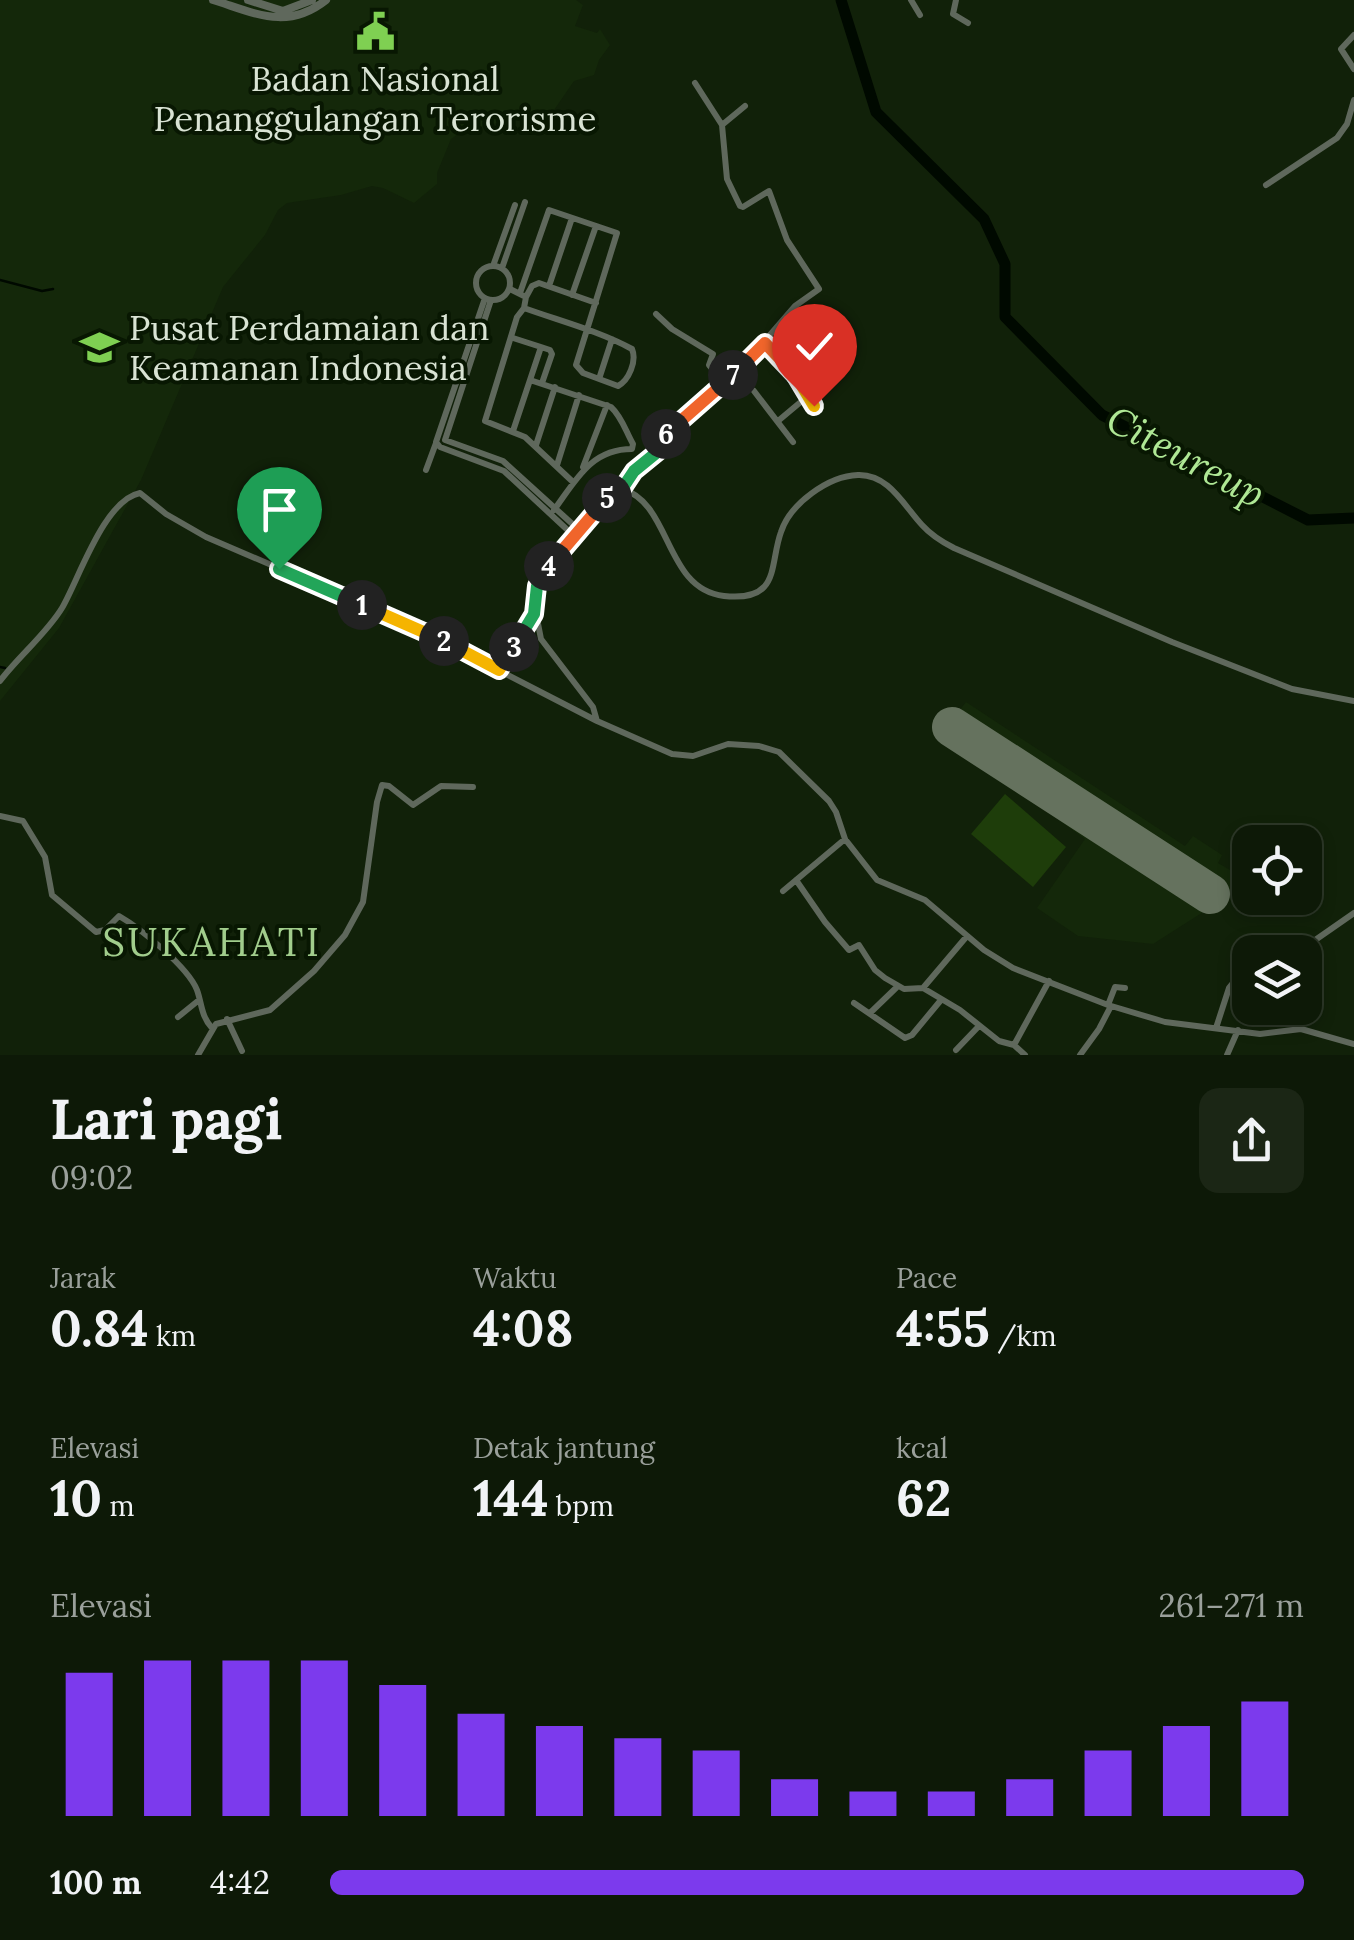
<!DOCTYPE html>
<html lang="id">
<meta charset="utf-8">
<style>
body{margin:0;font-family:Lora,serif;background:#1b2615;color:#f1f3f6;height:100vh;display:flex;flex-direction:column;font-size:38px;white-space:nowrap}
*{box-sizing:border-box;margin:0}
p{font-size:32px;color:#9aa09b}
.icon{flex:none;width:55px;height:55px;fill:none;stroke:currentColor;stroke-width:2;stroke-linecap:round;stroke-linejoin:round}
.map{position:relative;height:1055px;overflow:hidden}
.details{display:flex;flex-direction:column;background:#0d1907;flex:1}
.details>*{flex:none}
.buttons{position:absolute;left:1232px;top:825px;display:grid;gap:20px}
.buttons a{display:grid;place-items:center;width:90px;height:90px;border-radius:20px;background:#0d1907;box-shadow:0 5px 15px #0003,0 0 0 2px #2d3828;font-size:50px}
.pin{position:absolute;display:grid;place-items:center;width:85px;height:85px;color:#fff;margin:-102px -42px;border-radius:50% 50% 50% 0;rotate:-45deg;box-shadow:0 0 10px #0007}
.pin .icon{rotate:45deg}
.km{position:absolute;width:50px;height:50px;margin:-25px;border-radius:50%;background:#222;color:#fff;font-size:28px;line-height:50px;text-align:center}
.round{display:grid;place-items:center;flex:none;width:105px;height:105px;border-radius:20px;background:#1b2615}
.summary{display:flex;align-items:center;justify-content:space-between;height:170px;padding:0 50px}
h1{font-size:55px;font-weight:700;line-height:75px}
.metrics{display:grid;grid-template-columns:repeat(3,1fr);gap:15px;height:170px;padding:10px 50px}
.metrics div{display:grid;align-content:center}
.metrics b{font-size:50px;font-weight:700}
.metrics small{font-size:28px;font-weight:400}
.metrics p{font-size:28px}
.chart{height:280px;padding:20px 50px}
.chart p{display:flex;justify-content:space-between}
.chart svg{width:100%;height:180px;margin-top:10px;stroke:#7c3aed;stroke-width:6}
ul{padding:0 50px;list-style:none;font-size:32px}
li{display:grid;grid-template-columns:160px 120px 1fr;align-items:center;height:75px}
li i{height:25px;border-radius:12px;background:#7c3aed}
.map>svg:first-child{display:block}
.built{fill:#14280a}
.green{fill:#1e3d0a}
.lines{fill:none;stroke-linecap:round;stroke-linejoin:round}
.stream{stroke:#000900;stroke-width:2.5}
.river{stroke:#000900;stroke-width:11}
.runway{stroke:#65725e;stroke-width:40}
.minor{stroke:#5f685c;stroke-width:6}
.tertiary{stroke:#5f685c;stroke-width:8}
.split-1-casing{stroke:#fff;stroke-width:20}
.split-2-casing{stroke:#fff;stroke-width:20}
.split-3-casing{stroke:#fff;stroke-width:20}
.split-4-casing{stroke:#fff;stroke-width:20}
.split-5-casing{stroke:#fff;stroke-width:20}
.split-6-casing{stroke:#fff;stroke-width:20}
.split-7-casing{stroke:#fff;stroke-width:20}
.split-8-casing{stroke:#fff;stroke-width:20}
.split-9-casing{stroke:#fff;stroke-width:20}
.split-1{stroke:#22a559;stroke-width:12}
.split-2{stroke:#f5b400;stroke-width:12}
.split-3{stroke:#f5b400;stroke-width:12}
.split-4{stroke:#22a559;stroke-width:12}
.split-5{stroke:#f0652b;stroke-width:12}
.split-6{stroke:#22a559;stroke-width:12}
.split-7{stroke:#f0652b;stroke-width:12}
.split-8{stroke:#f0652b;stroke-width:12}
.split-9{stroke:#f5b400;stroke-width:12}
.labels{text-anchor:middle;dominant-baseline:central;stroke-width:8;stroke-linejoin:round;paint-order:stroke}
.poi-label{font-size:35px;fill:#d9e3d4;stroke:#081702}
.water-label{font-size:38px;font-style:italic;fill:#afe895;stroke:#081702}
.quarter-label{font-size:40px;letter-spacing:2.5px;fill:#a1cd8c;stroke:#081702}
</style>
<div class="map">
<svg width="1354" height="1055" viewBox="0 0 1354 1055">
<rect width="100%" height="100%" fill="#112109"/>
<path class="built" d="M 0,0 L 576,0 L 583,5 L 575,26 L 597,33 L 600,29 L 610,45 L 599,60 L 594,75 L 574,81 L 552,113 L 471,128 L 466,133 L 458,134 L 451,139 L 437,173 L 437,184 L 414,203 L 383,188 L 372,186 L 341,195 L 287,203 L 278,210 L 265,235 L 223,287 L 141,480 L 59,628 L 0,701 Z
M 966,702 L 1185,846 L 1193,836 L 1222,855 L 1218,863 L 1242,877 L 1222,900 L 1153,944 L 1078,936 L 1037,908 L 1085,839 L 941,734 Z"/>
<path class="green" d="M 1005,794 L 1066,847 L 1033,887 L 971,834 Z"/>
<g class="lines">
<path class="stream" d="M 0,280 L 42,291 L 53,289
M 0,667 L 5,668"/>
<path class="river" d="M 841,0 L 876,112 L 984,219 L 1005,264 L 1005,317 L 1102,415 L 1308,520 L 1354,518"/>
<path class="runway" d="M 952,727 L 1210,894"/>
<path class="minor" d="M 911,0 L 920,15
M 956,0 L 953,14 L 968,23
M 1354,35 L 1341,49 L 1354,69
M 722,125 L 745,106
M 1266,185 L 1337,138 L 1347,124 L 1354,100
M476 283a17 17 0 1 1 34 0a17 17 0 1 1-34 0Z
M 493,266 L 515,205
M 502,268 L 525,202
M 549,286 L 572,218
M 510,289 L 526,297 L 524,308 L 517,317 L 485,421 L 525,437 L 573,482
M 520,293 L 549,210 L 617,233 L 576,365 L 583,373 L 618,386 C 629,380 637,361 632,349 C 599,331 560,321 524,308
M 572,295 L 596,226
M 526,297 L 532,286 L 539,283 L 596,303
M 485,298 L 436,442 L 440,447 L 504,471 L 574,536
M 491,300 L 445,440 L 503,461 L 579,530
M 656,314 L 672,329 L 713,354 L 709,365 L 724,383
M 513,338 L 541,347 L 530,380 L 611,407 C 622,417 626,432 633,444 L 632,449 C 591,449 576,480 554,510
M 765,343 L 798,378 L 814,406
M 541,347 L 550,350 L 552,354 L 542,383
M 599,379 L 612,339
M 754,391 L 793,442
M 778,421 L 809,395
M 513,431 L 530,380
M 536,445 L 555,387
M 557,465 L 579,395
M 583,467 L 607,405
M 426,470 L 436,443
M 622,489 L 635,471 L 661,449 L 668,431 L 742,367 L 795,306 L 819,289 L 787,240 L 769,191 L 743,207 L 740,206 L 727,179 L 722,125 L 695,83
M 499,670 L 534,614
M 0,681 C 18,657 47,633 62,608 C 79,579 104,500 140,493 L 166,514 L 206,537 L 411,625 L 597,721 L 672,754 L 693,756 L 728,744 L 759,746 L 779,752 L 829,801 L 836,812 L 845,839 L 877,880 L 925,900 L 984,950 L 1013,968 L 1108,1005 L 1165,1022 L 1260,1034 L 1301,1029 L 1354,1044
M 597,721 L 593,707 L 541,639 L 534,603 L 540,577 L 610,494 L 622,489 C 672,503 664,589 724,596 C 781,602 769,565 781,532 C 790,504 828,476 858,475 C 889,474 904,506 922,525 C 931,535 942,542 954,548 L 1172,642 L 1292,689 L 1354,701
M 0,816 L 23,821 L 45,857 L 52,895 L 96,932 L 105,930 L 119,916 C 140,928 188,967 197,990 C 202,1004 201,1016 212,1028
M 796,880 L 825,922 L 849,950 L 859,945 L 875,970 L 885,978 L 904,989 L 923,988 L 960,1010 L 999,1041 L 1014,1045
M 783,891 L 845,839
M 1298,952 L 1354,913
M 923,988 L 967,936
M 854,1003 L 905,1038 L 912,1035 L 941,1000
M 1108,1005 L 1115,987 L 1125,988
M 870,1013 L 898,986
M 178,1017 L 199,1000
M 227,1019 L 242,1051
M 1216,1028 L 1229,988 L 1250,962
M 956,1050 L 979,1026
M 198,1055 L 216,1024 L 270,1010 L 314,971 L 345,935 L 363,902 L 377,802 L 382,785 L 389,786 L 413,805 L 441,786 L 473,787
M 1025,1055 L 1014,1045 L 1049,981
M 1080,1055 L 1099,1029 L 1111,1006
M 1227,1055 L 1238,1030"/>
<path class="tertiary" d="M 213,0 C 255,13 287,31 326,0
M 248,0 L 283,11 L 312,0"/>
</g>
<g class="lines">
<defs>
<path id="split-1" d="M 279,569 L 362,605"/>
<path id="split-2" d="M 362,605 L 444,641"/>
<path id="split-3" d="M 444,641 L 499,670 L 514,647"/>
<path id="split-4" d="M 514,647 L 534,614 L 537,586 L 549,566"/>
<path id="split-5" d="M 549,566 L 607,498"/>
<path id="split-6" d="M 607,498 L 622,489 L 634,471 L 661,449 L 666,434"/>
<path id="split-7" d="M 666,434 L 733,375"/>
<path id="split-8" d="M 733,375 L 765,343 L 796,376"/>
<path id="split-9" d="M 796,376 L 814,406"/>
</defs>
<use href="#split-1" class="split-1-casing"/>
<use href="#split-2" class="split-2-casing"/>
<use href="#split-3" class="split-3-casing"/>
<use href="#split-4" class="split-4-casing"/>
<use href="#split-5" class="split-5-casing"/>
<use href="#split-6" class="split-6-casing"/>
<use href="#split-7" class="split-7-casing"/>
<use href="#split-8" class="split-8-casing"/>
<use href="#split-9" class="split-9-casing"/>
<use href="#split-1" class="split-1"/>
<use href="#split-2" class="split-2"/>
<use href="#split-3" class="split-3"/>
<use href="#split-4" class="split-4"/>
<use href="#split-5" class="split-5"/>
<use href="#split-6" class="split-6"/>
<use href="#split-7" class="split-7"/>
<use href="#split-8" class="split-8"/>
<use href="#split-9" class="split-9"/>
</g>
<defs>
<symbol id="civic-bare" viewBox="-9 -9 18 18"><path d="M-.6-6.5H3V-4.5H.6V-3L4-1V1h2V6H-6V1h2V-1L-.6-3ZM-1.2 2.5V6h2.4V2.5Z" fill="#7fd052" stroke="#081702" stroke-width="2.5" paint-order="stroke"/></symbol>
<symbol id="university-bare" viewBox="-9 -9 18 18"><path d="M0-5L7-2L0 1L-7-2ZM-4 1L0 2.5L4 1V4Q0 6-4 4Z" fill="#7fd052" stroke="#081702" stroke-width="2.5" paint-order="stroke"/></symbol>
</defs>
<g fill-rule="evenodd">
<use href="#civic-bare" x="348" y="4" width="55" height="55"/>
<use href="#university-bare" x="72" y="320" width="55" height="55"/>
</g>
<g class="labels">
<g class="poi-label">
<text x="375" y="78">Badan Nasional<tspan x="375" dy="40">Penanggulangan Terorisme</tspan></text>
<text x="129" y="327" text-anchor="start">Pusat Perdamaian dan<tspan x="129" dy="40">Keamanan Indonesia</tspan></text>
</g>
<g class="water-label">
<text transform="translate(1186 456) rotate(28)">Citeureup</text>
</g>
<g class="quarter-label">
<text x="212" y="941">SUKAHATI</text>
</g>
</g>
</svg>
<div class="buttons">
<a><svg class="icon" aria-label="locate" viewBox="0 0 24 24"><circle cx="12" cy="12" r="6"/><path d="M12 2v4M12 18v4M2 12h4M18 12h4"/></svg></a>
<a><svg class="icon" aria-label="layers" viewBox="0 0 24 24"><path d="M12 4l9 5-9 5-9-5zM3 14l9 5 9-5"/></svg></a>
</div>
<div class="pin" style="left:279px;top:569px;background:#1e9e55"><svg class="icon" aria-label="arrive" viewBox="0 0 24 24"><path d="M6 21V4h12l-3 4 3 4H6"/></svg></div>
<div class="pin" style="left:814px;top:406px;background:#d93025"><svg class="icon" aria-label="check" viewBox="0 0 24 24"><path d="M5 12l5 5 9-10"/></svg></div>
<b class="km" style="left:362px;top:605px">1</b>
<b class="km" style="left:444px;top:641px">2</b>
<b class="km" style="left:514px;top:647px">3</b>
<b class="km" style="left:549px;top:566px">4</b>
<b class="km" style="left:607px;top:498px">5</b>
<b class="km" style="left:666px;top:434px">6</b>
<b class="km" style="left:733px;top:375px">7</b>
</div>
<section class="details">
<div class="summary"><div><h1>Lari pagi</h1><p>09:02</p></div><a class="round"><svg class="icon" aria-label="share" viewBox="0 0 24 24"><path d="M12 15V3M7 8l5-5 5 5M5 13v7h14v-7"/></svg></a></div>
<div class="metrics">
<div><p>Jarak</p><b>0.84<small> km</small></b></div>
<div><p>Waktu</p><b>4:08</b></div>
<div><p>Pace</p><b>4:55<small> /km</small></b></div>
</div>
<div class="metrics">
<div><p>Elevasi</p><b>10<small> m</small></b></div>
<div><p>Detak jantung</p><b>144<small> bpm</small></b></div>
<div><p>kcal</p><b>62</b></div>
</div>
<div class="chart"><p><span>Elevasi</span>261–271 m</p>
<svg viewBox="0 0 160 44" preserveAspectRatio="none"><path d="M5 44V9M15 44V6M25 44V6M35 44V6M45 44V12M55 44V19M65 44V22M75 44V25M85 44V28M95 44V35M105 44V38M115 44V38M125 44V35M135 44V28M145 44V22M155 44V16"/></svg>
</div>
<ul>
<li><b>100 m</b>4:42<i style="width:100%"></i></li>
</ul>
</section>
